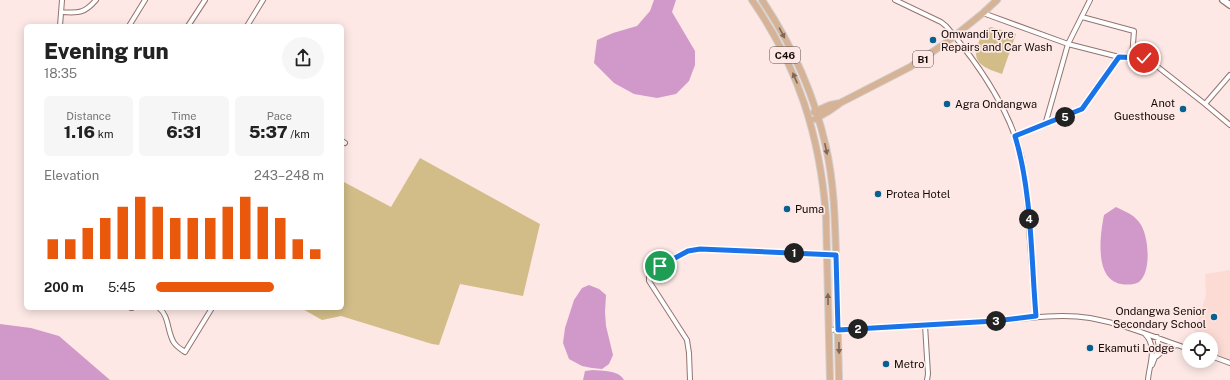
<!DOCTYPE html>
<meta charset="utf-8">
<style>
body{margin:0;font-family:"Public Sans",sans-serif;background:#f6f6f6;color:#222;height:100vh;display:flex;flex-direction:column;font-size:15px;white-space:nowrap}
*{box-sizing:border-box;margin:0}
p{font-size:13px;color:#767676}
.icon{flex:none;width:22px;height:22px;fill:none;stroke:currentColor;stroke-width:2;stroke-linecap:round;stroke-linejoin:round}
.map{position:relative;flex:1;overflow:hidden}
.side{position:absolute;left:24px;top:24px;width:320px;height:286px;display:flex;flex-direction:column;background:#fff;border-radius:6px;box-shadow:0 2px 10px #0003}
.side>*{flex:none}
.fabs{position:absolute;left:1182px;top:332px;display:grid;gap:8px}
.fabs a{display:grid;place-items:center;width:36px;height:36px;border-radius:50%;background:#fff;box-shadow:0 2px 10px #0003;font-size:20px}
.pin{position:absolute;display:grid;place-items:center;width:34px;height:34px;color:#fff;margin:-17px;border:2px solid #fff;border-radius:50%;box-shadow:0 1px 4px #0007}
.km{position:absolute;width:20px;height:20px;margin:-10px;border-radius:50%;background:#222;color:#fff;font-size:11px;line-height:20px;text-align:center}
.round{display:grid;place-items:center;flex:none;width:42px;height:42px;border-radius:21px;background:#f6f6f6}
.headline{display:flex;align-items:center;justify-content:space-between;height:68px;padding:0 20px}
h1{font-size:22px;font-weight:800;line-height:30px}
.stats{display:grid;grid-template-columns:repeat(3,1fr);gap:6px;height:68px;padding:4px 20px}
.stats div{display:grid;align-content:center;border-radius:6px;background:#f6f6f6;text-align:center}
.stats b{font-size:17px;font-weight:800}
.stats small{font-size:11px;font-weight:400}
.stats p{font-size:11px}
.chart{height:112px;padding:8px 20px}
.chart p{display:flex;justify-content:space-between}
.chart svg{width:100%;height:72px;margin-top:4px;stroke:#ea580c;stroke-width:6}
ul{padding:0 20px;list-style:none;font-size:13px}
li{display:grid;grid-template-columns:64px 48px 1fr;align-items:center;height:30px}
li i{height:10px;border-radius:5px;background:#ea580c}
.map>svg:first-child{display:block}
.built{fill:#fddbd5}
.green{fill:#d2bd89}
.water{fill:#d099ca}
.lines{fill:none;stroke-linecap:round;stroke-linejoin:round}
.street-casing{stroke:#93746f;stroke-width:6}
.secondary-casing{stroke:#93746f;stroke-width:8}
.primary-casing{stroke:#d0cecd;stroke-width:8}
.street{stroke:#fff;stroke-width:4}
.secondary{stroke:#fff;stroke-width:5.5}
.primary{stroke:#d6b396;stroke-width:6}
.oneway{fill:#7f6656}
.route-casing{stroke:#fff;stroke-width:8}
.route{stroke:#1a73e8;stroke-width:5}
.poi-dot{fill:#086091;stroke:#fde8e5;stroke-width:1.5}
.labels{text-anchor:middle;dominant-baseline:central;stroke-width:3.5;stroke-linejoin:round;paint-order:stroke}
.shield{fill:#fde8e5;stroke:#5a4c4a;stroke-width:1}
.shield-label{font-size:10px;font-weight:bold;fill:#140907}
.poi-label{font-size:11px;fill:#140907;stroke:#fde8e5;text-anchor:start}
</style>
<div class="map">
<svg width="1230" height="380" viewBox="0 0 1230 380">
<rect width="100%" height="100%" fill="#fde8e5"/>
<path class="built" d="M 1230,270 L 1230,360 L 1211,352 L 1211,339 L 1192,339 L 1206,295 L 1205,274 Z"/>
<path class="green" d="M 991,27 L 1016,34 L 1002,74 C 992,70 976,67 976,53 C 976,47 981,37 983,31 Z
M 420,158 L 540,224 L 523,296 L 460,284 L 439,345 L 432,344 L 341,316 L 322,320 L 301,308 L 342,308 L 342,181 L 391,207 Z"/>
<path class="water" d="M 654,0 L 676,0 L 672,12 L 695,51 L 695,65 L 689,81 L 676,94 L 657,98 L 634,94 L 614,83 L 594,63 L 597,40 L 613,33 L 637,26 L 650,11 Z
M 1116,207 C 1124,211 1133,214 1139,222 C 1149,234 1152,272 1139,282 C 1134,285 1126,285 1121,284 C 1094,279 1100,235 1104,215 Z
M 589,285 L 599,289 L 606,295 L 605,312 L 606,326 L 613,355 L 609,364 L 602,369 L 592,368 L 582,366 L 569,359 L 563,343 L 565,328 L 574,300 L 582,288 Z
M 0,324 L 31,328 L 59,336 L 110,380 L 0,380 Z
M 593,370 C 602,371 619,370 624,380 L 583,380 L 585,371 Z"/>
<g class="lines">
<defs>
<path id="street" d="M 895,0 L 941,22 L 946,26 C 977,62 1009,109 1021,155 C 1026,179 1027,204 1029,228 C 1031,257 1034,287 1036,316
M 61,12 C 78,13 84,14 96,0
M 983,13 L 1068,44 L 1119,57 L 1143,58 L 1149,60 L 1205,104 L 1230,125
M 1082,17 L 1134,31 L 1132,57
M 60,26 L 62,0
M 129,26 L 145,0
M 188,26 L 205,0
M 247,26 L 263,0
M 1205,104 L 1230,75
M 1045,125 L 1068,44 L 1090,0
M 1015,136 L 1082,109 L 1119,57
M 342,141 L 345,143
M 131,308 L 132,308
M 159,308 C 169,316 167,330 173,341 C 175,346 181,349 185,352 L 212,308
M 925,325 L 928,374 L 927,380
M 829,330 C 884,327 939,324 993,321 C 1025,319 1058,313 1090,318 C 1124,324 1156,338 1189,349
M 1145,334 C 1158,347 1149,365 1148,380
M 1157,356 L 1166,348 L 1177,345
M 1211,356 L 1230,363
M 1152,365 L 1159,347 L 1157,337
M 690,380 L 689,353 L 687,340 L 649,281 L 649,274 L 652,272 L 688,251 L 700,249 L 836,255"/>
<path id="secondary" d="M 1223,0 L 1230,5"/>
<path id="primary" d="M 752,0 C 798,66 820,136 826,216 L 830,380
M 762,0 C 792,45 814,94 826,147 C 834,183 835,219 836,256 C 837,297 838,339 839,380
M 814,112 L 830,105 L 840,103 L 910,67 L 947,42 L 983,13 L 997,0
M 815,119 L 829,111 L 839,104"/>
</defs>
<use href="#street" class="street-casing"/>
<use href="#secondary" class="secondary-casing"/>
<use href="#primary" class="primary-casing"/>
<use href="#street" class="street"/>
<use href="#secondary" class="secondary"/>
<use href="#primary" class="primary"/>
</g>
<defs><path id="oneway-solid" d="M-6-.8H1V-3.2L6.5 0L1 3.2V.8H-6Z"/></defs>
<g class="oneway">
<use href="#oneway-solid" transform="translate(782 33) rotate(62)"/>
<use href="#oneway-solid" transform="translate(795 78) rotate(-113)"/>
<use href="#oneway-solid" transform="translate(826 149) rotate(78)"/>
<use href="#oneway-solid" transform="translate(828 299) rotate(-91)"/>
<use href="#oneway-solid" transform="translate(839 348) rotate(89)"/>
</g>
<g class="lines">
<defs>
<path id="route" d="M 660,266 L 688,251 L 700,249 L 836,255 L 838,330 L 995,321 L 1036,316 C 1031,258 1032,192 1015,136 L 1082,109 L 1119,57 L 1144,58"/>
</defs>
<use href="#route" class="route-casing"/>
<use href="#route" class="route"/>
</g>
<g class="poi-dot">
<circle cx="933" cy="40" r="4"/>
<circle cx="947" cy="104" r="4"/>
<circle cx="1183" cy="109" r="4"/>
<circle cx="878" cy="194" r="4"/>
<circle cx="787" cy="209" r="4"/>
<circle cx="1214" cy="317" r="4"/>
<circle cx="1090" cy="348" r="4"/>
<circle cx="886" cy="364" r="4"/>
</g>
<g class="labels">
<g class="shield">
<rect x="770" y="47" width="30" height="16" rx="3"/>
<rect x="913" y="51" width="20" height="16" rx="3"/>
</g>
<g class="shield-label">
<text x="785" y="55">C46</text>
<text x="923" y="59">B1</text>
</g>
<g class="poi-label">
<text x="941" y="34">Omwandi Tyre<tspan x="941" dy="13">Repairs and Car Wash</tspan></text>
<text x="1175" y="103" text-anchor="end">Anot<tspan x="1175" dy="13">Guesthouse</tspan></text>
<text x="955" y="104">Agra Ondangwa</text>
<text x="886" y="194">Protea Hotel</text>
<text x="795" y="209">Puma</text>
<text x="1206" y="311" text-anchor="end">Ondangwa Senior<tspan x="1206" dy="13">Secondary School</tspan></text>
<text x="1098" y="348">Ekamuti Lodge</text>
<text x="894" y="364">Metro</text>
</g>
</g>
</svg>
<div class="fabs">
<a><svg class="icon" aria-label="locate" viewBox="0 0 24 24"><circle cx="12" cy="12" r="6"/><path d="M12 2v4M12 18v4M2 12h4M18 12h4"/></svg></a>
</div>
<div class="pin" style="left:660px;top:266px;background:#1e9e55"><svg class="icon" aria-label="arrive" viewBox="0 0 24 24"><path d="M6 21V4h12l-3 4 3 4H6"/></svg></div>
<div class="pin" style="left:1144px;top:58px;background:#d93025"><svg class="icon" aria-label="check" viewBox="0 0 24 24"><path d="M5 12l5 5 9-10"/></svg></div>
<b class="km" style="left:794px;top:253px">1</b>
<b class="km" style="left:858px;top:329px">2</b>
<b class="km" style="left:996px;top:321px">3</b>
<b class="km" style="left:1029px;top:219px">4</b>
<b class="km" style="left:1065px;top:117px">5</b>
<section class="side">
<div class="headline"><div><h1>Evening run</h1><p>18:35</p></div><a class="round"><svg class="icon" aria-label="share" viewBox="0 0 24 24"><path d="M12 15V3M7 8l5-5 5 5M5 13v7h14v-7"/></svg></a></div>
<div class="stats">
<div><p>Distance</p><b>1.16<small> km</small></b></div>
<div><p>Time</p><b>6:31</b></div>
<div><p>Pace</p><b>5:37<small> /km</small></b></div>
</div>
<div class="chart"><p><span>Elevation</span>243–248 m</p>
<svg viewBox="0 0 160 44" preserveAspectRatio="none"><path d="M5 44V32M15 44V32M25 44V25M35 44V19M45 44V12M55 44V6M65 44V12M75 44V19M85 44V19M95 44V19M105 44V12M115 44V6M125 44V12M135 44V19M145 44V32M155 44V38"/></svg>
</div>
<ul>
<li><b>200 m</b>5:45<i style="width:70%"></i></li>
</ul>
</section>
</div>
